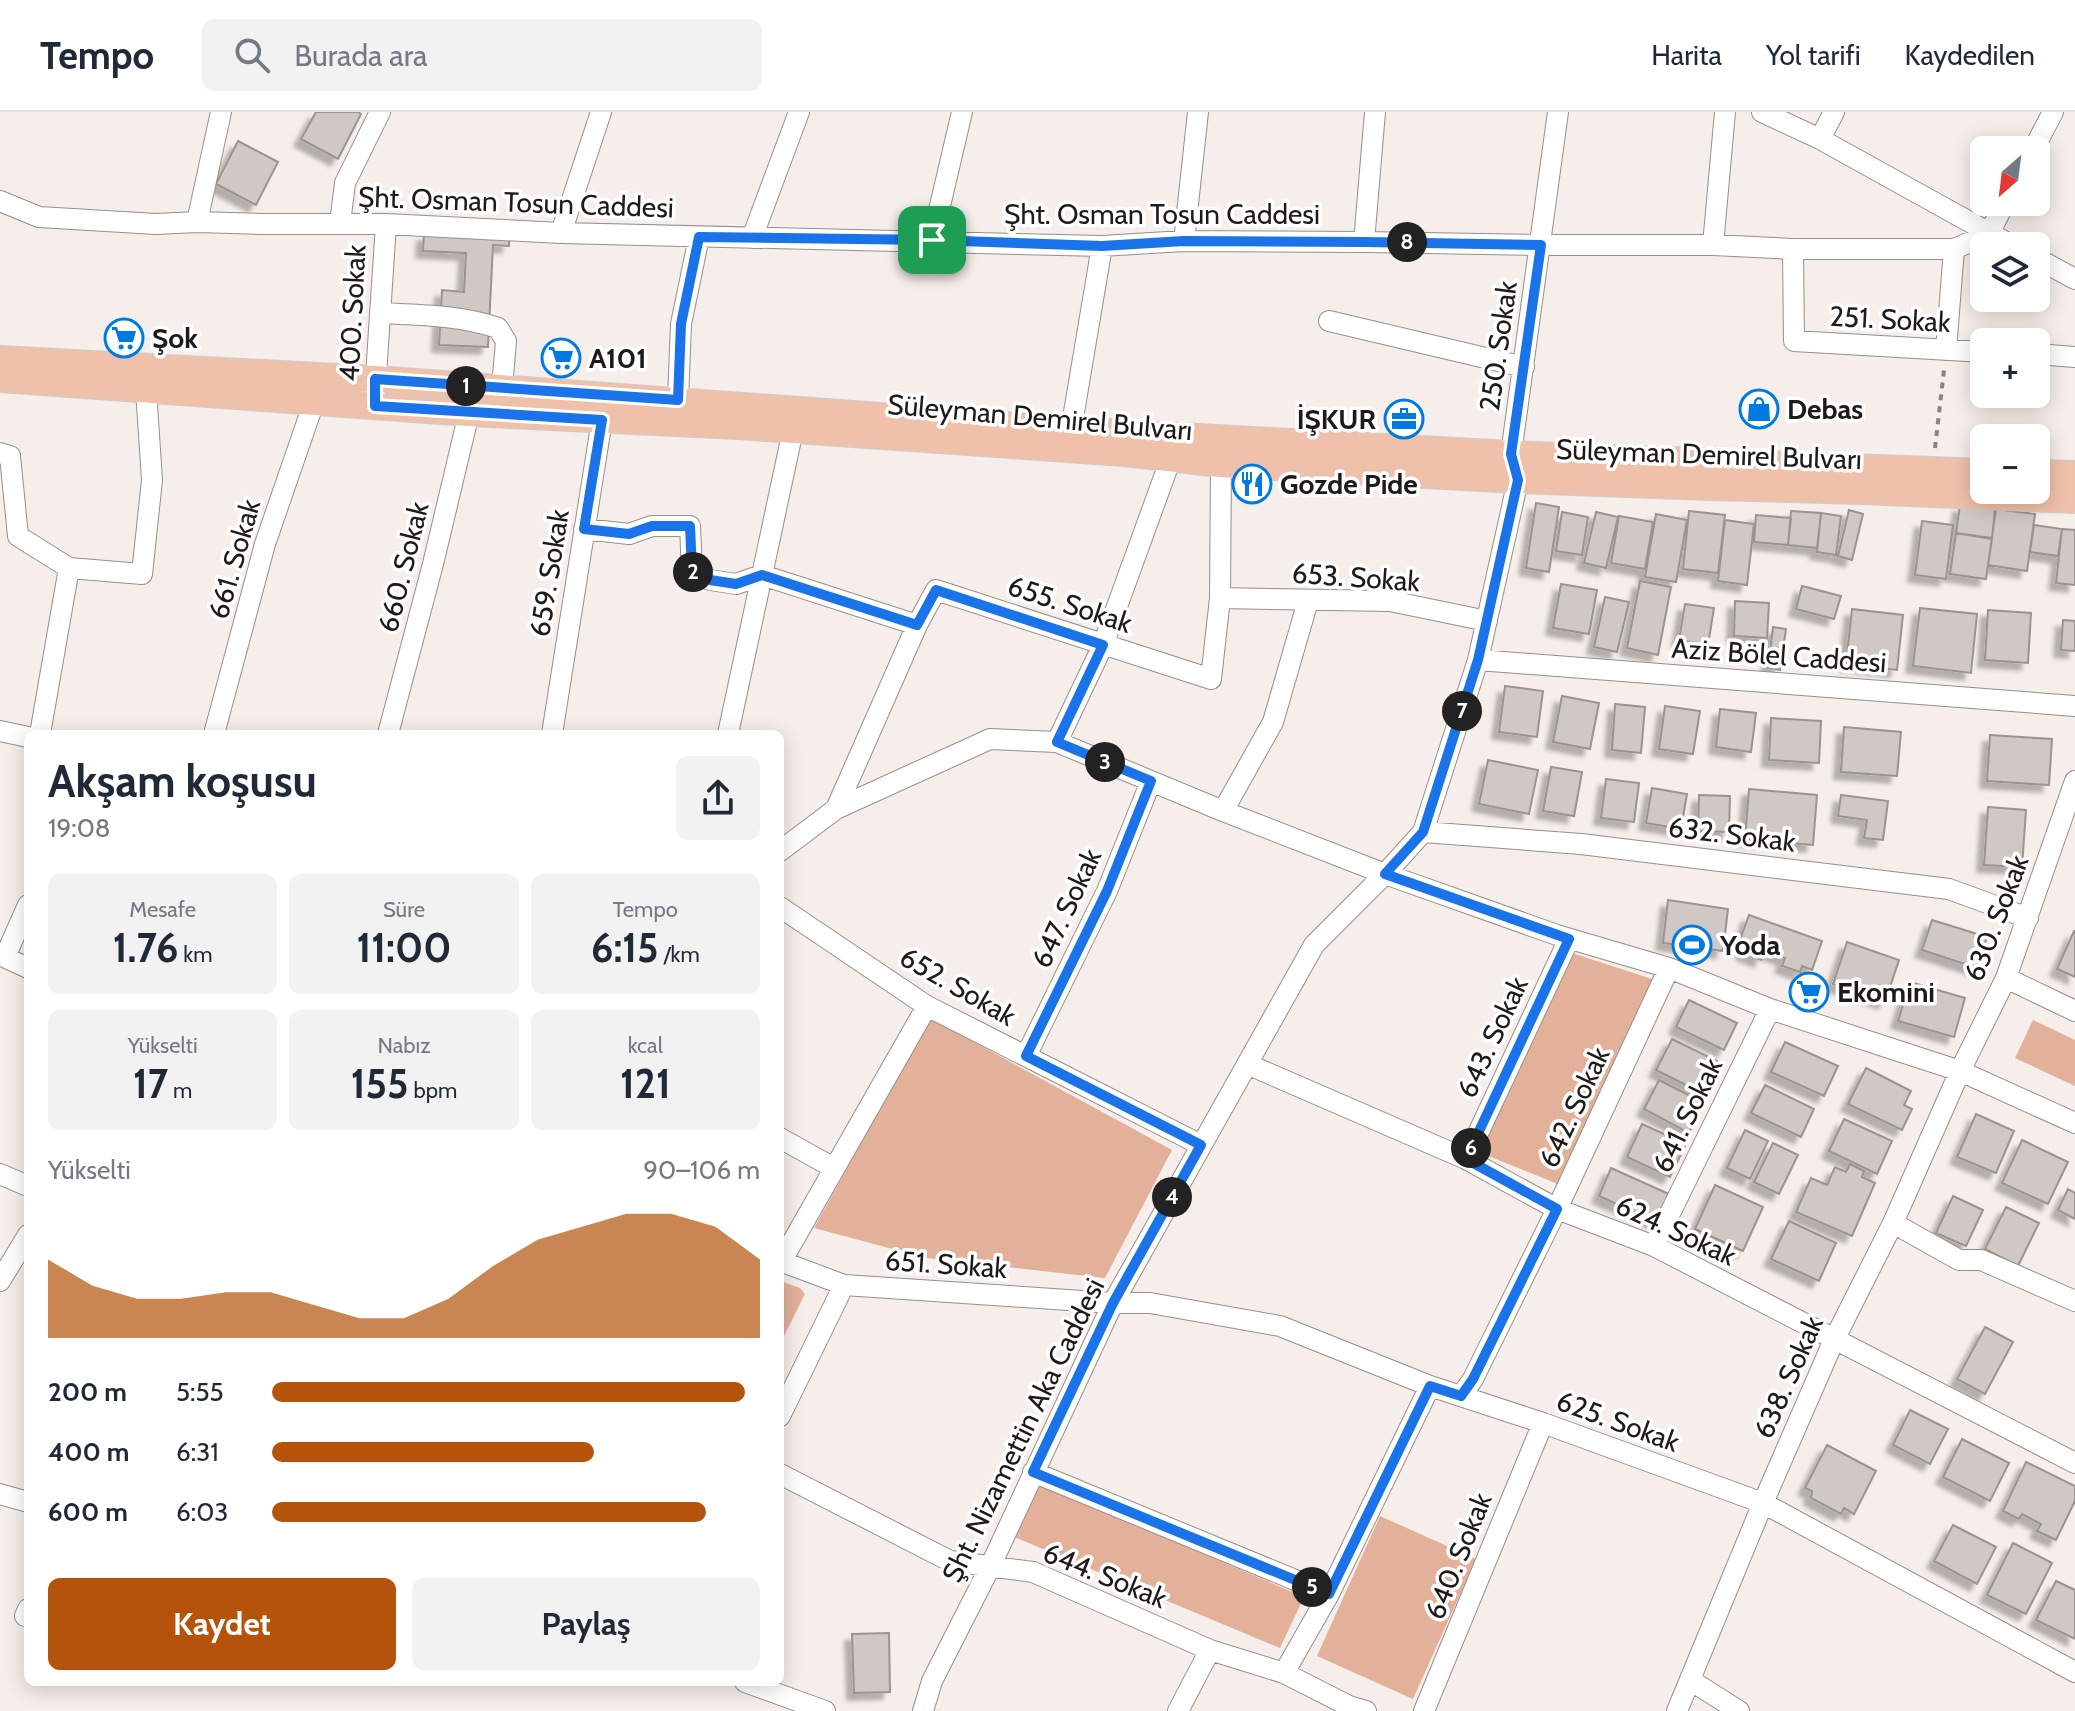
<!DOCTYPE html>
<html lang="tr">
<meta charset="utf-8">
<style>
body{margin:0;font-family:Cabin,sans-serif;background:#f2f2f3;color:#1f2937;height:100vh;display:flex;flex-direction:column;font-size:30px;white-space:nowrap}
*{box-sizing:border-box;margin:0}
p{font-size:26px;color:#747a83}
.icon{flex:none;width:44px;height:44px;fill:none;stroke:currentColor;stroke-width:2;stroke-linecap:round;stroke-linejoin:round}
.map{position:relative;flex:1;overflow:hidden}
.panel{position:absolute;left:24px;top:618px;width:760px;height:956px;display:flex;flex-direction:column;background:#fff;border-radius:12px;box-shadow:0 4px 20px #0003}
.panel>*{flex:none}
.needle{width:52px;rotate:208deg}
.fabs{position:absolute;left:1970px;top:24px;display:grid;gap:16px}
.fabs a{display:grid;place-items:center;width:80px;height:80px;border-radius:12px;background:#fff;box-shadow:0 4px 20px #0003;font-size:40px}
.pin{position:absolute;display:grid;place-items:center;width:68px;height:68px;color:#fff;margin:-34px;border-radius:16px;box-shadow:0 4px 12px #0006}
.km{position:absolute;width:40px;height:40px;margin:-20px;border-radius:50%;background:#222;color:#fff;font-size:22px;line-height:40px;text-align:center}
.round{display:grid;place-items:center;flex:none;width:84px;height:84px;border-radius:12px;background:#f2f2f3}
.summary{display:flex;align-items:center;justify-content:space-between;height:136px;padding:0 24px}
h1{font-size:44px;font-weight:700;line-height:60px}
.metrics{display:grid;grid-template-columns:repeat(3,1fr);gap:12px;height:136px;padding:8px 24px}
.metrics div{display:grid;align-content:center;border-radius:12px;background:#f2f2f3;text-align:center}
.metrics b{font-size:40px;font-weight:700}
.metrics small{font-size:22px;font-weight:400}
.metrics p{font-size:22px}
.chart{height:224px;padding:16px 24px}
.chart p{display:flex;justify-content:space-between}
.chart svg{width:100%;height:144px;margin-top:8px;fill:#b45309;opacity:.7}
.action{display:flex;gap:16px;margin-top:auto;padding:16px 24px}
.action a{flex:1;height:92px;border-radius:12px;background:#b45309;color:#fff;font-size:32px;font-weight:700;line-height:92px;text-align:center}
.action a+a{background:#f2f2f3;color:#1f2937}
ul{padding:0 24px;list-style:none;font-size:26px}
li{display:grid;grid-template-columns:128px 96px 1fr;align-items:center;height:60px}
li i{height:20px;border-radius:10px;background:#b45309}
header{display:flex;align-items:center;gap:48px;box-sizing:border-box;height:112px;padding:0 40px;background:#fff;border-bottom:2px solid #e0e1e3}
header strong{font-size:38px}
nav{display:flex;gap:44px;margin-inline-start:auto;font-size:28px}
.search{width:560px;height:72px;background:#f2f2f3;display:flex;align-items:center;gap:20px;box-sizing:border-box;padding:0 28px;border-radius:12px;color:#747a83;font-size:30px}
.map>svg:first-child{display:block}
.green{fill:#e3b099}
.building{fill:#d0c8c5;stroke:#9a938f;stroke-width:2;filter:url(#shadow)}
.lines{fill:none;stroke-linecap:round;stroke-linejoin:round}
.minor-casing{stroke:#968f8b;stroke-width:22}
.major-casing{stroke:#cdcdcc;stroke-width:28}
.path{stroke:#898481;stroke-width:4;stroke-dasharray:6 6;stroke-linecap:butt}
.minor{stroke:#fff;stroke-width:20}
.major{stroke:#f0c1aa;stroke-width:26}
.route-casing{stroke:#fff;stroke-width:16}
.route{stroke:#1a73e8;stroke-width:10}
.labels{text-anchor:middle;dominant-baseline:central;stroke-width:7;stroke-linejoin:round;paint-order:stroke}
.street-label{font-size:28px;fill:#1d1a19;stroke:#fff}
.poi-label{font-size:28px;font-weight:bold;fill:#1d1a19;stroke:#fff;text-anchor:start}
</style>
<header>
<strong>Tempo</strong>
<div class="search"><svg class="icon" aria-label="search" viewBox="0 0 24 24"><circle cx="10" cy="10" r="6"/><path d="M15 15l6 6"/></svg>Burada ara</div>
<nav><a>Harita</a><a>Yol tarifi</a><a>Kaydedilen</a></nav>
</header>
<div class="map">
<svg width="2075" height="1599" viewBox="0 0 2075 1599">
<defs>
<filter id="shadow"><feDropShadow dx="-7" dy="7" stdDeviation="2" flood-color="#0004"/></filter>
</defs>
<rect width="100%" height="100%" fill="#f6eeea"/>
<path class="green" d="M 1572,841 L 1655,868 L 1560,1073 L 1479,1040 Z
M 930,906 L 1172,1038 L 1105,1166 L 926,1146 L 814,1116 Z
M 2033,908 L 2075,928 L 2075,974 L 2015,946 Z
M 780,1169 L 800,1176 L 805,1182 L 780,1232 Z
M 1039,1372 L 1304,1485 L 1280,1536 L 1014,1425 Z
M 1380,1404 L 1476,1447 L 1413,1587 L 1317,1544 Z"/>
<path class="building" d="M 316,0 L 358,0 L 361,2 L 338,47 L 301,27 Z
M 238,29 L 278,50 L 256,93 L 216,72 Z
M 424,122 L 509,127 L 509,134 L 493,133 L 488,235 L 439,233 L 442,178 L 464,180 L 466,141 L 423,139 Z
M 1536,391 L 1559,395 L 1549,460 L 1526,456 Z
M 1960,393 L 1995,397 L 1992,426 L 1956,421 Z
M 1996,397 L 2035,402 L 2027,459 L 1988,453 Z
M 1849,398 L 1863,402 L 1852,448 L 1838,444 Z
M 1689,399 L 1725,403 L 1718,461 L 1683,457 Z
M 1791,399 L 1821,401 L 1817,436 L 1788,433 Z
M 1562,400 L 1588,405 L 1582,443 L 1556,439 Z
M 1596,400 L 1618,405 L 1606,456 L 1584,451 Z
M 1821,401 L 1841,404 L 1836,443 L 1817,440 Z
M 1656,402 L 1687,408 L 1676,470 L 1645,465 Z
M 1756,403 L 1791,406 L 1788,433 L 1754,430 Z
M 1619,404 L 1653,410 L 1645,457 L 1611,451 Z
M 1725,408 L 1754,412 L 1747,473 L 1718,469 Z
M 1922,409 L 1953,413 L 1946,467 L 1915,463 Z
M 2034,413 L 2062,417 L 2058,444 L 2030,440 Z
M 2062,417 L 2075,418 L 2075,473 L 2056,471 Z
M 1956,421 L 1992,427 L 1986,467 L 1950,462 Z
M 1640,469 L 1671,475 L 1658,543 L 1627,536 Z
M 1561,472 L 1597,478 L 1589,522 L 1553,516 Z
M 1802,474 L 1841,484 L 1834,507 L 1796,497 Z
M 1605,485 L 1629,490 L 1617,540 L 1594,535 Z
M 1735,489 L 1769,491 L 1767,526 L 1734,524 Z
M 1685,492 L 1714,496 L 1708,533 L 1679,528 Z
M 1920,496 L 1977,502 L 1971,561 L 1913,554 Z
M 1852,497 L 1903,503 L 1897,558 L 1846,552 Z
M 1988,498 L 2031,501 L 2028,551 L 1985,548 Z
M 2063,508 L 2075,509 L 2075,539 L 2061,538 Z
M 1773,515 L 1786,517 L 1780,558 L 1768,556 Z
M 1505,574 L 1543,579 L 1537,625 L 1499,620 Z
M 1562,584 L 1599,591 L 1590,637 L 1553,630 Z
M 1615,592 L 1645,595 L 1641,641 L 1612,638 Z
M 1665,594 L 1700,599 L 1693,642 L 1659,637 Z
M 1720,597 L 1756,601 L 1751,640 L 1716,635 Z
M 1771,606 L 1821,609 L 1819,651 L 1769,648 Z
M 1844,615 L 1901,620 L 1897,664 L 1841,660 Z
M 1990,623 L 2052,627 L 2049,673 L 1987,669 Z
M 1488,648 L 1538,658 L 1529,702 L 1479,692 Z
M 1551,655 L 1582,660 L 1574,704 L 1543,699 Z
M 1606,667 L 1639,671 L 1634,710 L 1601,706 Z
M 1652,676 L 1687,682 L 1681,717 L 1646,711 Z
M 1749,677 L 1817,683 L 1813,733 L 1745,727 Z
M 1699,683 L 1730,684 L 1729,720 L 1698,719 Z
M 1841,683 L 1888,689 L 1883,728 L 1864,726 L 1867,708 L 1838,704 Z
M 1988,695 L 2026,698 L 2022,755 L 1984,753 Z
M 1668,788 L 1728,797 L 1723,839 L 1663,831 Z
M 1749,803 L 1822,829 L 1812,858 L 1802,854 L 1800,860 L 1782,854 L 1785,846 L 1764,839 L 1761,848 L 1743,841 L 1745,835 L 1738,833 Z
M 1932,808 L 1987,825 L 1977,856 L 1922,838 Z
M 2074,819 L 2075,819 L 2075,865 L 2057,857 Z
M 1847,830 L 1899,848 L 1885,890 L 1833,872 Z
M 1910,870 L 1965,886 L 1954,925 L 1898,909 Z
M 1689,888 L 1737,911 L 1724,938 L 1676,915 Z
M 1672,927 L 1717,949 L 1702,981 L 1656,958 Z
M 1785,930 L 1838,954 L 1824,984 L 1771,960 Z
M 1866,956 L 1911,979 L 1904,993 L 1912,997 L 1902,1018 L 1848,992 Z
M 1659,968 L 1704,991 L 1689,1021 L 1644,997 Z
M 1765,973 L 1814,997 L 1801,1025 L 1751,1001 Z
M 1976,1002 L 2014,1019 L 1996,1061 L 1957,1045 Z
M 1844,1007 L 1892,1029 L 1877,1062 L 1829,1039 Z
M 1642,1012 L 1686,1032 L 1670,1065 L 1627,1045 Z
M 1745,1018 L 1768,1029 L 1750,1067 L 1727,1056 Z
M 2022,1028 L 2068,1050 L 2048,1092 L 2002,1071 Z
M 1773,1031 L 1798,1043 L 1779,1082 L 1754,1070 Z
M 1850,1052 L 1864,1059 L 1862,1065 L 1875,1071 L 1852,1124 L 1796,1100 L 1811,1066 L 1827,1073 L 1835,1055 L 1846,1060 Z
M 1611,1056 L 1669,1082 L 1656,1110 L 1599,1084 Z
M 1715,1073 L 1763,1095 L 1743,1139 L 1695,1117 Z
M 2068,1077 L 2075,1081 L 2075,1107 L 2058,1098 Z
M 1953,1084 L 1983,1098 L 1966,1134 L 1936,1121 Z
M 2006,1095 L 2039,1111 L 2018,1154 L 1985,1137 Z
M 1789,1109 L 1836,1131 L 1819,1169 L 1771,1147 Z
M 1985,1215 L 2013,1230 L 1985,1282 L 1957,1267 Z
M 1910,1298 L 1948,1317 L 1930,1352 L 1893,1333 Z
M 1962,1327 L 2009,1351 L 1990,1389 L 1943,1365 Z
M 1827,1333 L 1876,1359 L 1854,1402 L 1844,1396 L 1841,1402 L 1811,1386 L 1812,1379 L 1805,1376 Z
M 2026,1350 L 2075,1374 L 2075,1389 L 2056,1428 L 2037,1419 L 2041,1412 L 2022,1402 L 2019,1407 L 2003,1399 Z
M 1953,1413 L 1996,1435 L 1977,1472 L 1934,1449 Z
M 2013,1431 L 2052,1451 L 2026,1502 L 1987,1483 Z
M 2056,1469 L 2075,1478 L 2075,1527 L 2036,1508 Z
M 889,1521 L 890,1580 L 854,1581 L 852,1522 Z"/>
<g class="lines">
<defs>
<path id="minor" d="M 1762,0 L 1820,27 L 2013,134
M 1820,27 L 1834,0
M 2033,38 L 2053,0
M 0,89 L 39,105 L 156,112 L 197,110 L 262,112 L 386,112 L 561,121 L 1102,134 L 1184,129 L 1364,130 L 1541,133 L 1713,133 L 1793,137 L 1954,137 L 1989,122 L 2005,90
M 197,110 L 221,0
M 340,111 L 345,71 L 380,0
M 561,121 L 601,0
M 752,126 L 799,0
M 932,128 L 962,0
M 1184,129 L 1198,0
M 1364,130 L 1375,0
M 1713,133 L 1725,0
M 1793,137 L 1794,229 L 1984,240
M 2036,146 L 2075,167
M 380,201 C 419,203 460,203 498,216 L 506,229 L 502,276
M 1329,209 L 1524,255
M 1946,238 L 1954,137
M 2036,242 L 2075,245
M 375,279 L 386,112
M 678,288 L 681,212 L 699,125
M 1071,318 L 1102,134
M 0,341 L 10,344 L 18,424 L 69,456 L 142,462 L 152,368 L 146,278
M 584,417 L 629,422 L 652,414 L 690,414 L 692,459 L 710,468 L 736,472 L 762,463 L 917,513
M 1220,486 L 1390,489 L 1487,509
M 1478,548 L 2075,594
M 0,619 L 28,625
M 40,622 L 69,456
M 214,622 L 265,432 L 314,290
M 388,622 L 433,452 L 469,301
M 552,622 L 602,308
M 728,622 L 793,318
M 1057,630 L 1103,533 L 1171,346
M 836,697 L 917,513 L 936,478 L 1211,567 L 1220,486 L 1221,352
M 1223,699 L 1273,610 L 1308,489
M 1423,720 L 1581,732 L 1949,777 L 2028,806
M 780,739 L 836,697 L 990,627 L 1057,630 L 1223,699 L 1385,762 L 1557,823 L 1669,856 L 1770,897 L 1960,959 L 2075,1011
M 780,795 L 927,894 L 1201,1033
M 0,843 L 28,856
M 5,845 L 28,793
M 2006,866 L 2075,899
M 1026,944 L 1107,779 L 1151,669
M 1247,952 L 1466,1047 L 1557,1097 L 1654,1134 L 2075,1351
M 780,1026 L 834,1056
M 1466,1047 L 1569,827
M 0,1062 L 28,1074
M 1893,1111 L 1959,1148 L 1981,1148 L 2075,1189
M 1654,1134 L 1770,897
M 780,1149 L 844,1173 L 1113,1191 L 1150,1191 L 1280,1214 L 1430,1274 L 1543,1311 L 1763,1391 L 2075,1560
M 781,1150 L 927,894
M 0,1169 L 28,1123
M 1461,1284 L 1473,1267 L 1557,1097 L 1669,856
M 780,1304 L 844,1173
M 1033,1360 L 1329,1482
M 780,1362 L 950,1449 L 1033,1460 L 1210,1538 L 1284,1561 L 1349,1594 L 1366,1599
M 0,1382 L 28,1390
M 25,1504 L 28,1497
M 1284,1561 L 1329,1482 L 1430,1274
M 1690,1568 L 1739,1599
M 745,1570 L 825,1599
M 923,1599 L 932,1569 L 990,1455 L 1113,1191 L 1314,833 L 1385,762 L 1423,720 L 1478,548 L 1518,368 L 1511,342 L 1558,0
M 1178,1599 L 1210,1538
M 1424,1599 L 1543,1311
M 1677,1599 L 1763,1391 L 1834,1228 L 1893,1111 L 1960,959 L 2006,866 L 2075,669"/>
<path id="major" d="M 0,247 L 375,267 L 1071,318 L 1511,342 L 1984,360
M 0,267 L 469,301 L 738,314 L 1125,341 L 1221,352 L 1518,368 L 1710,375 L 1862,379 L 2075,388
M 2036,361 L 2075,362"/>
</defs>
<use href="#minor" class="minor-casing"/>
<use href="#major" class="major-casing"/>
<path class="path" d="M 1935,336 L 1944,258"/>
<use href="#minor" class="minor"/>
<use href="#major" class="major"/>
</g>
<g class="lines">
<defs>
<path id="route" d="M 699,125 L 932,128 L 1102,134 L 1184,129 L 1364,130 L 1541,133 L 1511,342 L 1518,368 L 1478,548 L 1423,720 L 1385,762 L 1569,827 L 1466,1047 L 1557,1097 L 1473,1267 L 1461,1284 L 1430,1274 L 1329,1482 L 1033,1360 L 1113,1191 L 1201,1033 L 1026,944 L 1107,779 L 1151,669 L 1057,630 L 1103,533 L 936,478 L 917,513 L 762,463 L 736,472 L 710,468 L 692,459 L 690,414 L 652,414 L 629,422 L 584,417 L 602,308 L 375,294 L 375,267 L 678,288 L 681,212 Z"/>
</defs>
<use href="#route" class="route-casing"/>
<use href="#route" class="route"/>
</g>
<defs>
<symbol id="supermarket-ring" viewBox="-11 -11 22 22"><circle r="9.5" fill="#fff" stroke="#007ae1" stroke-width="1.5"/><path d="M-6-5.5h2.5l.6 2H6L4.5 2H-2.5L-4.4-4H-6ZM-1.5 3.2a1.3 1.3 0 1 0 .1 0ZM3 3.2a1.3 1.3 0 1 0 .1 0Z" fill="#007ae1"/></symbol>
<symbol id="shop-ring" viewBox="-11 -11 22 22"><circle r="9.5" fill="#fff" stroke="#007ae1" stroke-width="1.5"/><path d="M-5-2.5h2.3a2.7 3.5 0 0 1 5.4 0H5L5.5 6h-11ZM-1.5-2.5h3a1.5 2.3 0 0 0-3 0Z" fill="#007ae1"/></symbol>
<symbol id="office-ring" viewBox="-11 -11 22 22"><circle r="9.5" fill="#fff" stroke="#007ae1" stroke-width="1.5"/><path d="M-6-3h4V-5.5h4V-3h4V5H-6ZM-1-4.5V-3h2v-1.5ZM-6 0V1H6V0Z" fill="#007ae1"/></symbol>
<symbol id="restaurant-ring" viewBox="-11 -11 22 22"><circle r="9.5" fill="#fff" stroke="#007ae1" stroke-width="1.5"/><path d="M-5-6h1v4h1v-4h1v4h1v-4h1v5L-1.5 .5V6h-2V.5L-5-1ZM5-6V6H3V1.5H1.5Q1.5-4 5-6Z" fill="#007ae1"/></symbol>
<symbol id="stadium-ring" viewBox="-11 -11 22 22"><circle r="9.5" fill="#fff" stroke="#007ae1" stroke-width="1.5"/><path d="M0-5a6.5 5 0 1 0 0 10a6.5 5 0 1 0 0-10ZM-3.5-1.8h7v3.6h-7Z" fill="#007ae1"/></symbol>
</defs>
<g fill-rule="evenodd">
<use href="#supermarket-ring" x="102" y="204" width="44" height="44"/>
<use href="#supermarket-ring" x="539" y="224" width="44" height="44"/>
<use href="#shop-ring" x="1737" y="275" width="44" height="44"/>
<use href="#office-ring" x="1382" y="285" width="44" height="44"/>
<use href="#restaurant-ring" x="1230" y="350" width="44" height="44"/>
<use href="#stadium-ring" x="1670" y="811" width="44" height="44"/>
<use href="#supermarket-ring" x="1787" y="858" width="44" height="44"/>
</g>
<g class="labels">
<g class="street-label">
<text transform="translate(516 90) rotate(2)">Şht. Osman Tosun Caddesi</text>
<text x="1162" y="102">Şht. Osman Tosun Caddesi</text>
<text transform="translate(352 201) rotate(-87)">400. Sokak</text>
<text transform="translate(1890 207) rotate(3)">251. Sokak</text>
<text transform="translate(1498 234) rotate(-82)">250. Sokak</text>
<text transform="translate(1040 305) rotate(5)">Süleyman Demirel Bulvarı</text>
<text transform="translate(1709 342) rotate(2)">Süleyman Demirel Bulvarı</text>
<text transform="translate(234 447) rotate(-74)">661. Sokak</text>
<text transform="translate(403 455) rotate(-76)">660. Sokak</text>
<text transform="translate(549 461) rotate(-81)">659. Sokak</text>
<text transform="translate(1356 465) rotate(4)">653. Sokak</text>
<text transform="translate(1070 492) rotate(18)">655. Sokak</text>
<text transform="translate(1779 543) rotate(4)">Aziz Bölel Caddesi</text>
<text transform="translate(1732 722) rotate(7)">632. Sokak</text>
<text transform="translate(1066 796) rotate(-65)">647. Sokak</text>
<text transform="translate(1996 806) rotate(-69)">630. Sokak</text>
<text transform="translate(958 874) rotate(30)">652. Sokak</text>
<text transform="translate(1492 925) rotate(-65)">643. Sokak</text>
<text transform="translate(1574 995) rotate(-65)">642. Sokak</text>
<text transform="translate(1687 1003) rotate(-64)">641. Sokak</text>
<text transform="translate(1676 1118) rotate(25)">624. Sokak</text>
<text transform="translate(946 1152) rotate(4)">651. Sokak</text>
<text transform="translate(1788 1265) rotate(-66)">638. Sokak</text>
<text transform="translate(1618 1309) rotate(20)">625. Sokak</text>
<text transform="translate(1023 1318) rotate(-64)">Şht. Nizamettin Aka Caddesi</text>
<text transform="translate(1458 1444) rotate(-68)">640. Sokak</text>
<text transform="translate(1105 1463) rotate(22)">644. Sokak</text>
</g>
<g class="poi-label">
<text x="152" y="226">Şok</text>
<text x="589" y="246">A101</text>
<text x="1787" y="297">Debas</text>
<text x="1376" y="307" text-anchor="end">İŞKUR</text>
<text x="1280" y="372">Gozde Pide</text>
<text x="1720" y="833">Yoda</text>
<text x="1837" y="880">Ekomini</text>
</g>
</g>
</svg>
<div class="fabs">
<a><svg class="needle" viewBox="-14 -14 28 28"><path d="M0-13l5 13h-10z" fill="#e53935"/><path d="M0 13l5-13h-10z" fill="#747a83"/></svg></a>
<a><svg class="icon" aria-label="layers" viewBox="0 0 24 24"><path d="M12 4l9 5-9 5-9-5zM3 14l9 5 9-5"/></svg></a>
<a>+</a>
<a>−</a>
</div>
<div class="pin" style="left:932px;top:128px;background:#1e9e55"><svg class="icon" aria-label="arrive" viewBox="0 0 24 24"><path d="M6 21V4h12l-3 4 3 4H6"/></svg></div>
<b class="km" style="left:466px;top:274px">1</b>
<b class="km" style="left:693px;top:460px">2</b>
<b class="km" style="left:1105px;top:650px">3</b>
<b class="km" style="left:1172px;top:1085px">4</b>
<b class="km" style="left:1312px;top:1475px">5</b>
<b class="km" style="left:1471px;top:1036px">6</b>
<b class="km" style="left:1462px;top:599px">7</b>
<b class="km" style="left:1407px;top:130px">8</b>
<section class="panel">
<div class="summary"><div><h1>Akşam koşusu</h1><p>19:08</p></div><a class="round"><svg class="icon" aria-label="share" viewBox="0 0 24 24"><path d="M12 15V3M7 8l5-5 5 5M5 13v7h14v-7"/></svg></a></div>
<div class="metrics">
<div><p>Mesafe</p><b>1.76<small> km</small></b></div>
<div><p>Süre</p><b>11:00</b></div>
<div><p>Tempo</p><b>6:15<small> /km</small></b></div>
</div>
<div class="metrics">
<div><p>Yükselti</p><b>17<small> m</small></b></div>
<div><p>Nabız</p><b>155<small> bpm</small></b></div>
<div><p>kcal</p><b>121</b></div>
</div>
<div class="chart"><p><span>Yükselti</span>90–106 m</p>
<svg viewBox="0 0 160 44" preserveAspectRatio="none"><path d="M0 44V20L10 28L20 32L30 32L40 30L50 30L60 34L70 38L80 38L90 32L100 22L110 14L120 10L130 6L140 6L150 10L160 20V44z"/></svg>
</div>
<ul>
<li><b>200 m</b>5:55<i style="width:97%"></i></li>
<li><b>400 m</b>6:31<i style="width:66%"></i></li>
<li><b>600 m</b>6:03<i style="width:89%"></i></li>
</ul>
<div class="action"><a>Kaydet</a><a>Paylaş</a></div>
</section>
</div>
